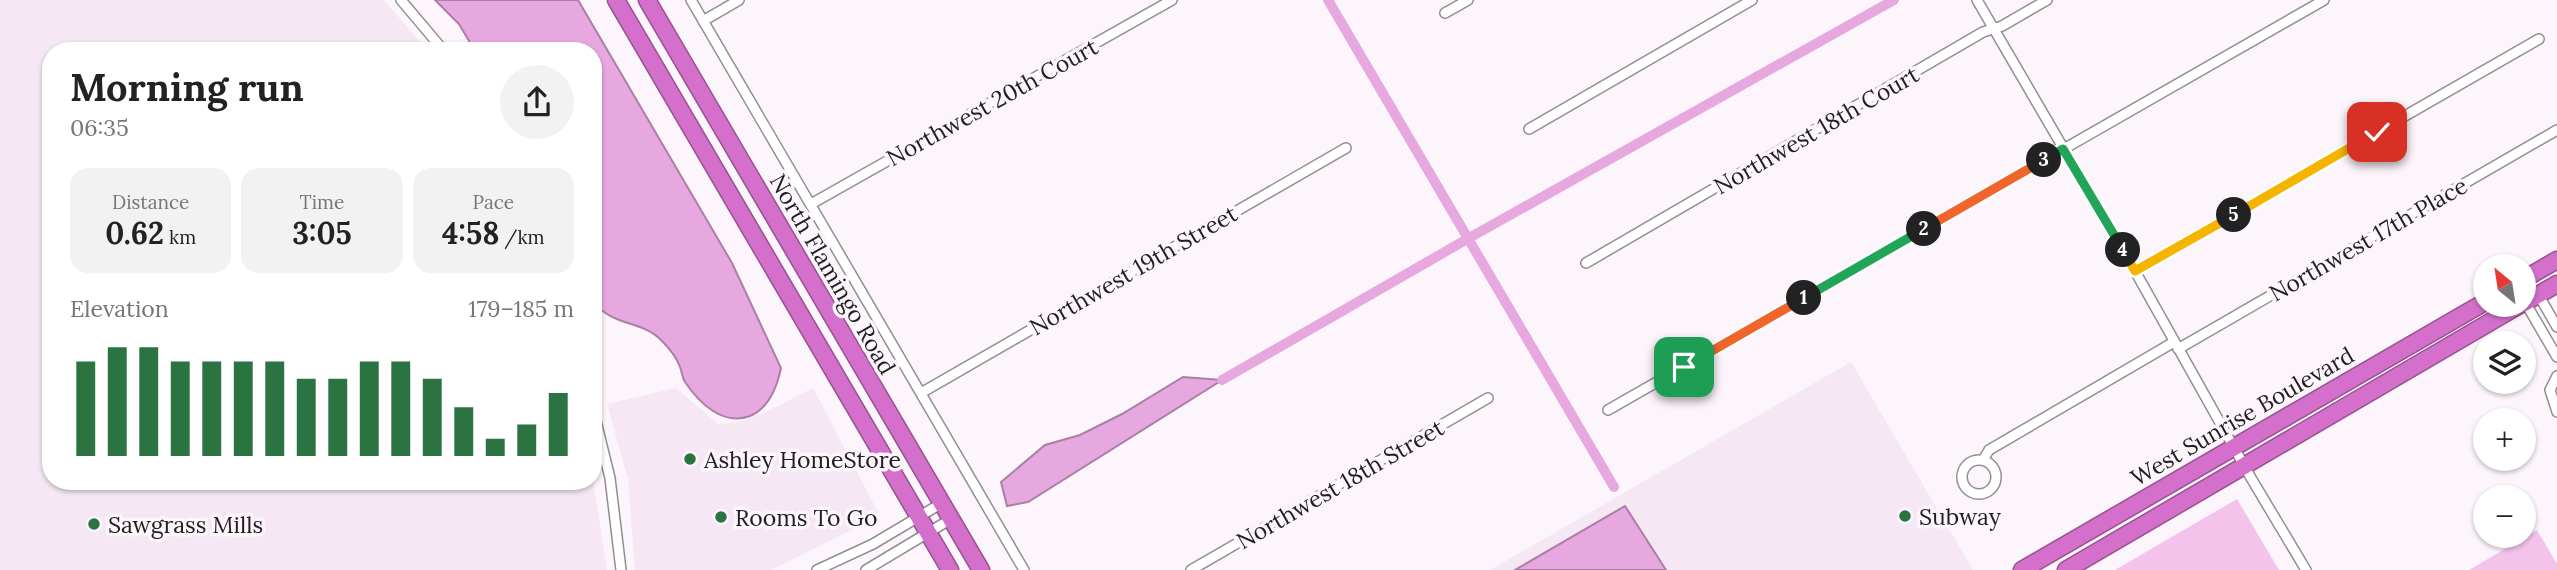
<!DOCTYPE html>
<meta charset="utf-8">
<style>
body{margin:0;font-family:Lora,serif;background:#f2f2f2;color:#222;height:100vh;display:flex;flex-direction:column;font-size:26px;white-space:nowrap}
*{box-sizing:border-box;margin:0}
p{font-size:23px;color:#767676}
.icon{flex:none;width:38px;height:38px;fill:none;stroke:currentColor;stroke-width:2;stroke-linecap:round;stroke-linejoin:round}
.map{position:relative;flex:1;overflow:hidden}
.panel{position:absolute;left:42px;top:42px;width:560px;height:448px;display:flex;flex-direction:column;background:#fff;border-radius:28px;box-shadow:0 2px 5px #0004}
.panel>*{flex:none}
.needle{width:46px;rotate:330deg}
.controls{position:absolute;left:2473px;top:254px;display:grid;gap:14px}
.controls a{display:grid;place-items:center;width:63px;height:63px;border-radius:50%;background:#fff;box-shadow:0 2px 5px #0004;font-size:35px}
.pin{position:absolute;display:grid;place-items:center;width:60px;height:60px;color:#fff;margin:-30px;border-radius:14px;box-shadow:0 4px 10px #0006}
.km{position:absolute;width:35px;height:35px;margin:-18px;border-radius:50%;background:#222;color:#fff;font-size:19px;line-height:35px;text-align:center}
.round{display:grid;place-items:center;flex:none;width:74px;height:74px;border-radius:37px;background:#f2f2f2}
.headline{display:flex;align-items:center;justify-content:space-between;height:119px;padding:0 28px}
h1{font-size:38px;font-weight:700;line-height:52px}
.figures{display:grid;grid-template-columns:repeat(3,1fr);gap:10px;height:119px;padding:7px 28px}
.figures div{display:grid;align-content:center;border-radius:18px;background:#f2f2f2;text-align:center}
.figures b{font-size:30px;font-weight:700}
.figures small{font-size:19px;font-weight:400}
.figures p{font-size:19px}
.chart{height:196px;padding:14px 28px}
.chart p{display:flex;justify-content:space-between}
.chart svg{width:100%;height:126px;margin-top:7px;stroke:#2b7341;stroke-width:6}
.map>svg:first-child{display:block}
.built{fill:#f5e7f3}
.green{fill:#f3c3ec}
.water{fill:#e6a8df;stroke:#ab7fa6;stroke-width:2}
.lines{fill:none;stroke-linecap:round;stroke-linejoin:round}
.canal{stroke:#e6a8df;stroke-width:10}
.street-casing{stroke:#948e93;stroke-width:12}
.highway-casing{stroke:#95538f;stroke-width:19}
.street{stroke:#fff;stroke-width:9}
.highway{stroke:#d46fcb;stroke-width:16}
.split-1-casing{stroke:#fff;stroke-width:14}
.split-2-casing{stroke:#fff;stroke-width:14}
.split-3-casing{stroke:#fff;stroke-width:14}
.split-4-casing{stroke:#fff;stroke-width:14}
.split-5-casing{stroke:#fff;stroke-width:14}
.split-6-casing{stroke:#fff;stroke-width:14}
.split-1{stroke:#f0652b;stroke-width:9}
.split-2{stroke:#22a559;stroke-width:9}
.split-3{stroke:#f0652b;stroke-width:9}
.split-4{stroke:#22a559;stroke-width:9}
.split-5{stroke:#f5b400;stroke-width:9}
.split-6{stroke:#f5b400;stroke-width:9}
.poi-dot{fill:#2b7341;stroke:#fcf5fb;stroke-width:2.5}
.labels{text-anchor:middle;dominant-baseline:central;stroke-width:7;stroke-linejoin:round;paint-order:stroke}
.street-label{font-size:23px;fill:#211e20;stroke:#fcf5fb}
.poi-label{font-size:23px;fill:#211e20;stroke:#fcf5fb;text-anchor:start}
</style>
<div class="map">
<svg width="2557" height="570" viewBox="0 0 2557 570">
<rect width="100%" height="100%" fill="#fcf5fb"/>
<path class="built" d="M 0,0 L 384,0 L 428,51 L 51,51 L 51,481 L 593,480 L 607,570 L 0,570 Z
M 1851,362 L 1973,570 L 1490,570 Z
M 676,388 L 718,424 L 740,422 L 768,411 L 813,388 L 880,516 L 771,570 L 635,570 L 628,479 L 607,404 Z"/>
<path class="green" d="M 2237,499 L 2279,570 L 2115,570 Z
M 2537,530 L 2557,564 L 2557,570 L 2469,570 Z"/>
<path class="water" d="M 435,0 L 578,0 L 732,263 L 781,368 C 777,387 769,408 750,416 C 723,426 700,404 685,382 C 682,377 682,372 680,367 C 677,358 668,347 661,340 C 642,320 612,327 593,301 L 593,51 L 475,51 L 459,24 Z
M 1183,377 L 1222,380 L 1028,502 L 1007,506 L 1001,482 L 1045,445 L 1080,435 L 1122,414 Z
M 1625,506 L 1666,570 L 1515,570 Z"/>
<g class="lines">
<path class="canal" d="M 1328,0 L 1614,487
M 1222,380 L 1469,238 L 1894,0"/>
<defs>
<path id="street" d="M 401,0 L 444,51
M 691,0 L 1024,570
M 1977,0 L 2135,271 L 2251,478 L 2306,570
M 1445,13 L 1468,0
M 703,21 L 739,0
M 1529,129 L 1752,0
M 811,204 L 1172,0
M 1586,263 L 1983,32 L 2002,26 L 2047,0
M 2135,271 L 2539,39
M 2538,294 L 2557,327
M 2525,302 L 2557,357
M 2178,349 L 2557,130
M 2557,376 L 2550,390 L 2557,412
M 921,393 L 1346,148
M 593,409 L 610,478 L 621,570
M 1608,410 L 2324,0
M1962 477a17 17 0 1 1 34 0a17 17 0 1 1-34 0Z
M 1983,460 L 1989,450 L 2174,342
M 817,570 L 873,544 L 942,503
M 866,570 L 951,519
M 1191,570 L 1488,398"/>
<path id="highway" d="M 616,0 L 950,570
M 647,0 L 981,570
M 2524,279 L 2557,260
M 2524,303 L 2557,284
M 2022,570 L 2485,302
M 2066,570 L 2521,304"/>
</defs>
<use href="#street" class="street-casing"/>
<use href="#highway" class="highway-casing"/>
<use href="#street" class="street"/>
<use href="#highway" class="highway"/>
</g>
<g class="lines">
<defs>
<path id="split-1" d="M 1684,367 L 1804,298"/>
<path id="split-2" d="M 1804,298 L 1924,229"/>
<path id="split-3" d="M 1924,229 L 2044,160"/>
<path id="split-4" d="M 2044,160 L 2063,149 L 2123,250"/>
<path id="split-5" d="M 2123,250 L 2135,271 L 2234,215"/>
<path id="split-6" d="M 2234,215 L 2377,132"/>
</defs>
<use href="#split-1" class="split-1-casing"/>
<use href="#split-2" class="split-2-casing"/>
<use href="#split-3" class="split-3-casing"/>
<use href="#split-4" class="split-4-casing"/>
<use href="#split-5" class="split-5-casing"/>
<use href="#split-6" class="split-6-casing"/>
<use href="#split-1" class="split-1"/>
<use href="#split-2" class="split-2"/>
<use href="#split-3" class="split-3"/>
<use href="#split-4" class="split-4"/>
<use href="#split-5" class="split-5"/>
<use href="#split-6" class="split-6"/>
</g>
<g class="poi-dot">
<circle cx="690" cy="459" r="7"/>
<circle cx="1905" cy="516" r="7"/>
<circle cx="721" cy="517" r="7"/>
<circle cx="94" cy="524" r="7"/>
</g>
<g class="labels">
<g class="street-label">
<text transform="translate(992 102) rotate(-29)">Northwest 20th Court</text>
<text transform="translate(1816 130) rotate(-30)">Northwest 18th Court</text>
<text transform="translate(2368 239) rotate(-30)">Northwest 17th Place</text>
<text transform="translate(1133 270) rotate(-30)">Northwest 19th Street</text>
<text transform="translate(833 274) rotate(60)">North Flamingo Road</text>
<text transform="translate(2242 416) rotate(-30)">West Sunrise Boulevard</text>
<text transform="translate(1340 484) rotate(-30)">Northwest 18th Street</text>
</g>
<g class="poi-label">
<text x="704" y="459">Ashley HomeStore</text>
<text x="1919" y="516">Subway</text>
<text x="735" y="517">Rooms To Go</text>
<text x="108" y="524">Sawgrass Mills</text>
</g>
</g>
</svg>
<div class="controls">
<a><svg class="needle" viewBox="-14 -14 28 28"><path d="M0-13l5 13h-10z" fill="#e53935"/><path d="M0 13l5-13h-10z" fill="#767676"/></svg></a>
<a><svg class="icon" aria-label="layers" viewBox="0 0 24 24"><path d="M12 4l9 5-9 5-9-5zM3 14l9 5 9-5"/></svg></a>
<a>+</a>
<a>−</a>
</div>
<div class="pin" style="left:1684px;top:367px;background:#1e9e55"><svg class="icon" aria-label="arrive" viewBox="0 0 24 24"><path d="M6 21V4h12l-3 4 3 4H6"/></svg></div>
<div class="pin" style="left:2377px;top:132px;background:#d93025"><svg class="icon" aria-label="check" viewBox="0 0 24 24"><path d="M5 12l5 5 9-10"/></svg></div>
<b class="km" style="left:1804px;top:298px">1</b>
<b class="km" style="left:1924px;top:229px">2</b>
<b class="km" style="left:2044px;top:160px">3</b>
<b class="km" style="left:2123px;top:250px">4</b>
<b class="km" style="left:2234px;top:215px">5</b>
<section class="panel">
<div class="headline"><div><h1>Morning run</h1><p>06:35</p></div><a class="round"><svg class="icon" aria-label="share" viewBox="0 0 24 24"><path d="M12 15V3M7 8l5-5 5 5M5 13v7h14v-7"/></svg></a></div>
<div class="figures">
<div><p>Distance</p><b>0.62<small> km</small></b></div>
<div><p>Time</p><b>3:05</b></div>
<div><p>Pace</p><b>4:58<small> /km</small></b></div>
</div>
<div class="chart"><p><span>Elevation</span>179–185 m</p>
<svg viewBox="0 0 160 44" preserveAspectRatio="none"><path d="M5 44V11M15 44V6M25 44V6M35 44V11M45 44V11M55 44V11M65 44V11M75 44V17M85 44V17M95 44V11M105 44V11M115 44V17M125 44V27M135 44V38M145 44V33M155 44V22"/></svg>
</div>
</section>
</div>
